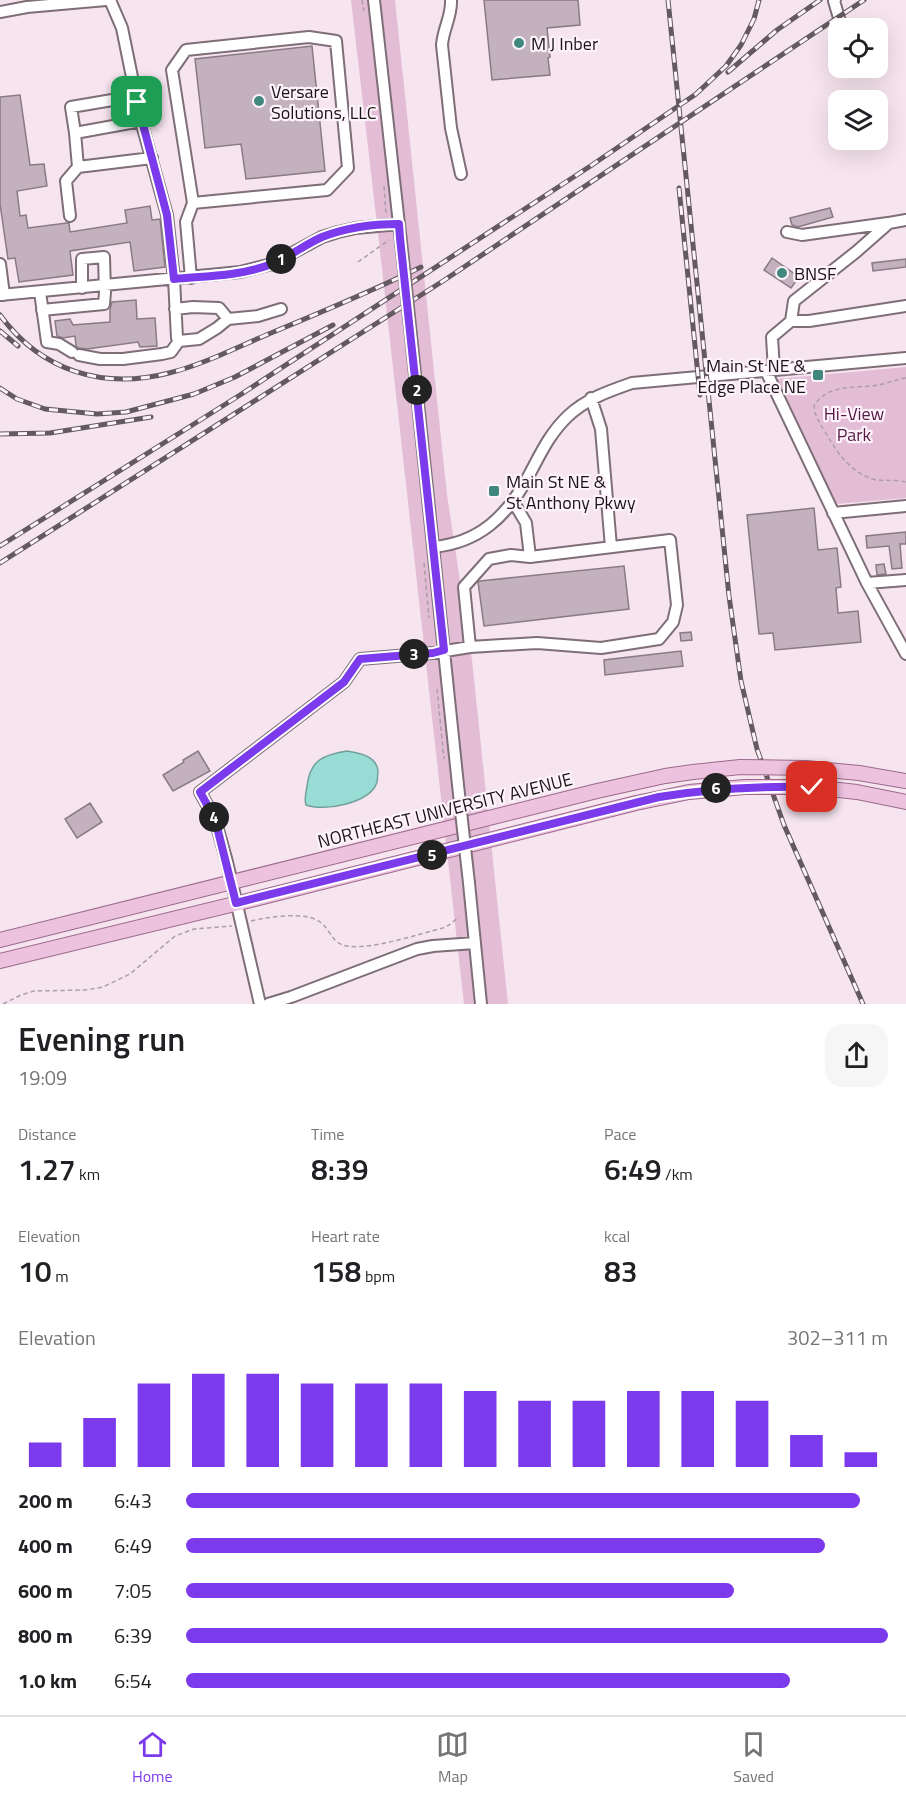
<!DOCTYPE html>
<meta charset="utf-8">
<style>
body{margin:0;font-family:"Titillium Web",sans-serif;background:#f6f6f6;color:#202124;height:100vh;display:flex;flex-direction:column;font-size:22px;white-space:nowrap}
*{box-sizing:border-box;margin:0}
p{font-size:20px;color:#757577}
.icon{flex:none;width:33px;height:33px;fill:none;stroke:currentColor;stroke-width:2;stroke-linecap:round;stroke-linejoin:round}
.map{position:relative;height:1004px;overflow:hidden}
.panel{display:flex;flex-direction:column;background:#fff;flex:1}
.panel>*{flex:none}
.fabs{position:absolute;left:828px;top:18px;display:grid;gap:12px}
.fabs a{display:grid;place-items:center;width:60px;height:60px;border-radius:12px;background:#fff;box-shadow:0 6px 24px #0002;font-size:30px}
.pin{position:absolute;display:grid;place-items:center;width:51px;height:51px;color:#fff;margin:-26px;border-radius:12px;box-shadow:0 3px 9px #0006}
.km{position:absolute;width:30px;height:30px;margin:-15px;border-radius:50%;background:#222;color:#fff;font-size:16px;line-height:30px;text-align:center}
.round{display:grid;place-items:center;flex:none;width:63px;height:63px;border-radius:18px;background:#f6f6f6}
.headline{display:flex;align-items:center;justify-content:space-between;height:102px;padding:0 18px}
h1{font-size:33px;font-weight:600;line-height:45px}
.figures{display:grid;grid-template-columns:repeat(3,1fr);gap:9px;height:102px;padding:6px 18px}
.figures div{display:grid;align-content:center}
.figures b{font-size:30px;font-weight:600}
.figures small{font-size:16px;font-weight:400}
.figures p{font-size:16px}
.chart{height:168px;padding:12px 18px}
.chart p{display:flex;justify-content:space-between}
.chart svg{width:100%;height:108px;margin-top:6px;stroke:#7c3aed;stroke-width:6}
ul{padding:0 18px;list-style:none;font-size:20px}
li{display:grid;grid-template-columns:96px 72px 1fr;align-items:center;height:45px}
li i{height:15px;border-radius:8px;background:#7c3aed}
.dock{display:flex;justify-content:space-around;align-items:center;height:84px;border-top:2px solid #e0e0e0;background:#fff;font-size:16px;color:#757577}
.dock a{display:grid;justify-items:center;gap:3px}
.dock .active{color:#7c3aed}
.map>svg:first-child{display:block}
.green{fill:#e3bdd6}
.water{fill:#97ddd5;stroke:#72a19c;stroke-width:1.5}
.building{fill:#c3b2bd;stroke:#8a7a84;stroke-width:1.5}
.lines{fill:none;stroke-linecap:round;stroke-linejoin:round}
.minor-casing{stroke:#7e6e78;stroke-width:14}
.major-casing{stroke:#9b6a8b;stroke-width:16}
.path{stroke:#ac9ea7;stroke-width:1.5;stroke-dasharray:4.5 3;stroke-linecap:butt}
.minor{stroke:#fff;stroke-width:10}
.major{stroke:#ecc2df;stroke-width:14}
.rail-casing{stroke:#63595f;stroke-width:5}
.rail{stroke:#fef3fa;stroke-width:3;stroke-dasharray:9;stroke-linecap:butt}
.minor-bridge-casing{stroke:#7e6e78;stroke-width:14;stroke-linecap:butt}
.major-bridge-casing{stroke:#9b6a8b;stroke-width:16;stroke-linecap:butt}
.minor-bridge{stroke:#fff;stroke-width:10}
.major-bridge{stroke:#ecc2df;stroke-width:14}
.route-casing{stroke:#fff;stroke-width:12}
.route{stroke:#7c3aed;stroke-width:8}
.poi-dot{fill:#408780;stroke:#fef3fa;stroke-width:2}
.labels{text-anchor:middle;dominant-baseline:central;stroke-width:4.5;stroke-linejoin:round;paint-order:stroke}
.poi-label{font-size:18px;fill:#1a1418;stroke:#fef3fa;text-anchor:start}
.park-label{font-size:18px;fill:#541a45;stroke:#fef3fa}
.street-label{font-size:18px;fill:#1a1418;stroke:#fef3fa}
</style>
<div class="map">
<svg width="906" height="1004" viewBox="0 0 906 1004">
<rect width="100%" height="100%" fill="#f6e4ef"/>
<path class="green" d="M 351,0 L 395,0 L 447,495 L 472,660 L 508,1004 L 464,1004 L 379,242 Z
M 906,367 L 906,498 L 836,504 L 776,379 Z"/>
<path class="water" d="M 347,751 C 360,753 378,756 378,773 C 377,776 378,779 377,782 C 371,803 324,812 306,805 C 304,799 306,793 307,786 C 310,760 323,755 347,751 Z"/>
<path class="building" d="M 484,0 L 578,0 L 580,25 L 547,28 L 550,57 L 548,58 L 550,75 L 492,80 Z
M 312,46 L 325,171 L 246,179 L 241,144 L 205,148 L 195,59 Z
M 20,95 L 30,165 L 44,164 L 47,186 L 17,191 L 20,216 L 26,215 L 28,228 L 67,223 L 69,223 L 70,232 L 127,223 L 125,210 L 150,206 L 152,220 L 160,219 L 165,267 L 134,271 L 130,242 L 70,251 L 73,275 L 19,282 L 15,258 L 8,259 L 0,204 L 0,97 Z
M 830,208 L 833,217 L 798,227 L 792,225 L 790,218 Z
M 772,258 L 799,277 L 791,288 L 764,270 Z
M 906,259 L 906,267 L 873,271 L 872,263 Z
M 136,300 L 137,319 L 155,318 L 157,346 L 140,347 L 138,342 L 87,349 L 78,348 L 76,346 L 75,336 L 63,338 L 57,336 L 55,321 L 70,319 L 73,325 L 110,322 L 110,309 L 112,302 Z
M 814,508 L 818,550 L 837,548 L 841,587 L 836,588 L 838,613 L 858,611 L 861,642 L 775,650 L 773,633 L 759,634 L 747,515 Z
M 906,532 L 906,544 L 900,544 L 902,568 L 892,569 L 889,546 L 867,548 L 866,536 Z
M 884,564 L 886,574 L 877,575 L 876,565 Z
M 624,566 L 629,609 L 484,626 L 478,582 L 480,581 Z
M 691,632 L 692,640 L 681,641 L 680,633 Z
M 681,651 L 683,666 L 605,675 L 604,660 Z
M 198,751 L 210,771 L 173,791 L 163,775 L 184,762 L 183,760 Z
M 90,803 L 102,822 L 77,838 L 65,819 Z"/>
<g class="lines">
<defs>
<path id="minor" d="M 110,0 L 122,28 L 141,121 L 167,215 L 174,279 L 177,338 L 179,341 L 199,339 L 217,328 L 228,319 L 258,316 L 281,309
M 374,0 L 404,269
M 451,0 C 452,16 443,29 442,45 L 451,128 L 461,174
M 835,0 L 834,1 L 842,28
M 0,12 L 27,7 L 106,0
M 75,133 L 71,107 L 136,96
M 78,167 L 152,158
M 70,216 L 66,181 L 78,167 L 75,133 L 141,121
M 787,232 L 802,235 L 888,223
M 0,264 L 4,295
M 191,278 L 186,222 L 193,203 L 327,190 L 348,168 L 336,41 L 309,37 L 186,50 L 172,70 L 193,203
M 40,292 L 47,342 L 59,344 L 72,352
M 0,295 L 240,272 L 272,264 L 322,237 L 338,232 L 356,228 L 399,224
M 175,309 L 193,307 L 219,308 L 228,319
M 42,310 L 104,304 L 105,292 L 104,257 L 82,259 L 82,288
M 791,321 L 809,321 L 906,306
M 79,355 L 100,359 L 123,359 L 162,354 L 171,352 L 179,341
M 774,370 L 772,337 L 791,321 L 794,301 L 856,252 L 889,223 L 906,220
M 766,371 L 867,583 L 906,654
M 591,398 L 601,429 L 611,547
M 429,508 L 458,785
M 833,513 L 906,506
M 433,547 C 479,543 507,516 528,477 C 540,455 549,434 568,416 C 586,399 609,391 632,383 L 906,358
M 867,583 L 906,580
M 470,647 L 537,643 L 601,648 L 659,639 L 673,622 L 677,605 L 670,540 L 530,557
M 469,883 L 481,1004
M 260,1004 L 227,862 L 215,819 L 200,792 L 344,682 L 360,659 L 433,653 L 470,647 L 464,587 L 489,559 L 511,555 L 530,557 L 526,523 L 513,501
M 268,1004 L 291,997 L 417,949 L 433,946 L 475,943"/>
<path id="major" d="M 806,768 L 859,773 L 906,781
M 812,787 L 857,792 L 906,802
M 0,940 L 597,791 L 665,776 L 693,772
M 0,961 L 259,898 L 636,803 L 689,792"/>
</defs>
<use href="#minor" class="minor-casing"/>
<use href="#major" class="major-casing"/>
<path class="path" d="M 362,0 L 364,11
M 384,186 L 386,214
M 358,262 L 389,240
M 906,378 C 898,379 891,382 883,384 C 860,390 829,381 814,406 C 815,418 821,425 827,435 C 838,454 848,468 869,478 C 879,482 894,479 906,482
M 424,563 L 429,618
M 437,689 L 444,759
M 251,921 C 267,917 307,911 320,922 C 331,930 332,944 347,946 C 371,950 419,934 443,928 L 449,925 L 459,917
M 3,1004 L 21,995 L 34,991 L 85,990 L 103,987 L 130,974 L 175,936 L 194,929 L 232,926"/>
<use href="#minor" class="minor"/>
<use href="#major" class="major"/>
<defs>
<path id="rail" d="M 668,0 L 729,596 L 741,681 L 757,749 L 784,825 L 863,1004
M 728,72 L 777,30 L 820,0
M 679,188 L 700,395
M 0,315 C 41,371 103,390 169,373 C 202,365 240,346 271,333 C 322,312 372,291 421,267
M 0,331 L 18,346
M 0,388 L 17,399 L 45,409 L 97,414 L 126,412 L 194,394 L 235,377 L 333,325
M 0,434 L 50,433 L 151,417
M 0,546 L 240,395 L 592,165 L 696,94 L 726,66 L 741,45 L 754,19 L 759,0
M 0,563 L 443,281 L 864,0"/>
</defs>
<use href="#rail" class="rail-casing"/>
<use href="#rail" class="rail"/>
<defs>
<path id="minor-bridge" d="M 404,269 L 429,508
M 458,785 L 469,883"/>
<path id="major-bridge" d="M 693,772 L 740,767 L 806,768
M 689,792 L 745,787 L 812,787"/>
</defs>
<use href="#minor-bridge" class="minor-bridge-casing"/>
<use href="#major-bridge" class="major-bridge-casing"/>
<use href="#minor-bridge" class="minor-bridge"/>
<use href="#major-bridge" class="major-bridge"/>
</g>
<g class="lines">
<defs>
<path id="route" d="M 137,102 L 167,215 L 174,279 C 205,276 239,276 269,265 C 288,258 304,245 322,237 C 345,228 374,224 399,224 L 400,238 L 444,650 L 433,653 L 360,659 L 344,682 L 200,792 L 215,819 L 236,903 L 659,797 C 710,788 760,786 812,787"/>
</defs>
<use href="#route" class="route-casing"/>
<use href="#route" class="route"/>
</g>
<g class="poi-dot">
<circle cx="519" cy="43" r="6"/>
<circle cx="259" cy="101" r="6"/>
<circle cx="782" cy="273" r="6"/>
<rect x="812" y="369" width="12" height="12" rx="3"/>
<rect x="488" y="485" width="12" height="12" rx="3"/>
</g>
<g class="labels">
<g class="poi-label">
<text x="531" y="43">M J Inber</text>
<text x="271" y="91">Versare<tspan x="271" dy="21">Solutions, LLC</tspan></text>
<text x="794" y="273">BNSF</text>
<text x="806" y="365" text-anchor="end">Main St NE &amp;<tspan x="806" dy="21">Edge Place NE</tspan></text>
<text x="506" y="481">Main St NE &amp;<tspan x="506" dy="21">St Anthony Pkwy</tspan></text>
</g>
<g class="park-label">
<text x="854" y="413">Hi-View<tspan x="854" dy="21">Park</tspan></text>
</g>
<g class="street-label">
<text transform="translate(445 810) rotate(-14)">NORTHEAST UNIVERSITY AVENUE</text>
</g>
</g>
</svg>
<div class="fabs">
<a><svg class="icon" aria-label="locate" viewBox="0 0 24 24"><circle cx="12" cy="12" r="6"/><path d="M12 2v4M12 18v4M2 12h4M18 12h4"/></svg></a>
<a><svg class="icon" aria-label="layers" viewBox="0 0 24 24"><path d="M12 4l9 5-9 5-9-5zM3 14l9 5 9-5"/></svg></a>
</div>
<div class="pin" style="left:137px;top:102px;background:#1e9e55"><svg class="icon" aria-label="arrive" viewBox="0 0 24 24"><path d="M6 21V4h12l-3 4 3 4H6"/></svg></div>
<div class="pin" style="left:812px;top:787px;background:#d93025"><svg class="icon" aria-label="check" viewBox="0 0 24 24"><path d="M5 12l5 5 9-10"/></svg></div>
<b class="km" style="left:281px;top:259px">1</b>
<b class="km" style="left:417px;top:390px">2</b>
<b class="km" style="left:414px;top:654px">3</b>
<b class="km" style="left:214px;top:817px">4</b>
<b class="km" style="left:432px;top:855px">5</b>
<b class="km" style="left:716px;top:788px">6</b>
</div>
<section class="panel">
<div class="headline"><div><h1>Evening run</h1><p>19:09</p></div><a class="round"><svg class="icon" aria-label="share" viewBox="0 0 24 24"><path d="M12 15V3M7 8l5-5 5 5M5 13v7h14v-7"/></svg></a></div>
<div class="figures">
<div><p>Distance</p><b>1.27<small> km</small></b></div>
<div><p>Time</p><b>8:39</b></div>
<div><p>Pace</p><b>6:49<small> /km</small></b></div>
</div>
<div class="figures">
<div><p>Elevation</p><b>10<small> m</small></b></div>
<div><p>Heart rate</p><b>158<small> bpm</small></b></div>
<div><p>kcal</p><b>83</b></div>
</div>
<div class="chart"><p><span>Elevation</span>302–311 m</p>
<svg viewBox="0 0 160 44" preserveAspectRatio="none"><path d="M5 44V34M15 44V24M25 44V10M35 44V6M45 44V6M55 44V10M65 44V10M75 44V10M85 44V13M95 44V17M105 44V17M115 44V13M125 44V13M135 44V17M145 44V31M155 44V38"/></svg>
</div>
<ul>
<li><b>200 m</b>6:43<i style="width:96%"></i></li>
<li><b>400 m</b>6:49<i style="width:91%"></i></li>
<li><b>600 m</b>7:05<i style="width:78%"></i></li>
<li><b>800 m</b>6:39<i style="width:100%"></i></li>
<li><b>1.0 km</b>6:54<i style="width:86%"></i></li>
</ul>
</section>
<nav class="dock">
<a class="active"><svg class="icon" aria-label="home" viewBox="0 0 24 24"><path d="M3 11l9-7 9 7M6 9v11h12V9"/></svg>Home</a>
<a><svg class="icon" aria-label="map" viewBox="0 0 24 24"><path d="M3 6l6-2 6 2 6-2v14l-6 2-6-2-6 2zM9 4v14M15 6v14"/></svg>Map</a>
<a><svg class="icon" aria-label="saved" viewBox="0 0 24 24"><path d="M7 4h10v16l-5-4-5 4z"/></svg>Saved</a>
</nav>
